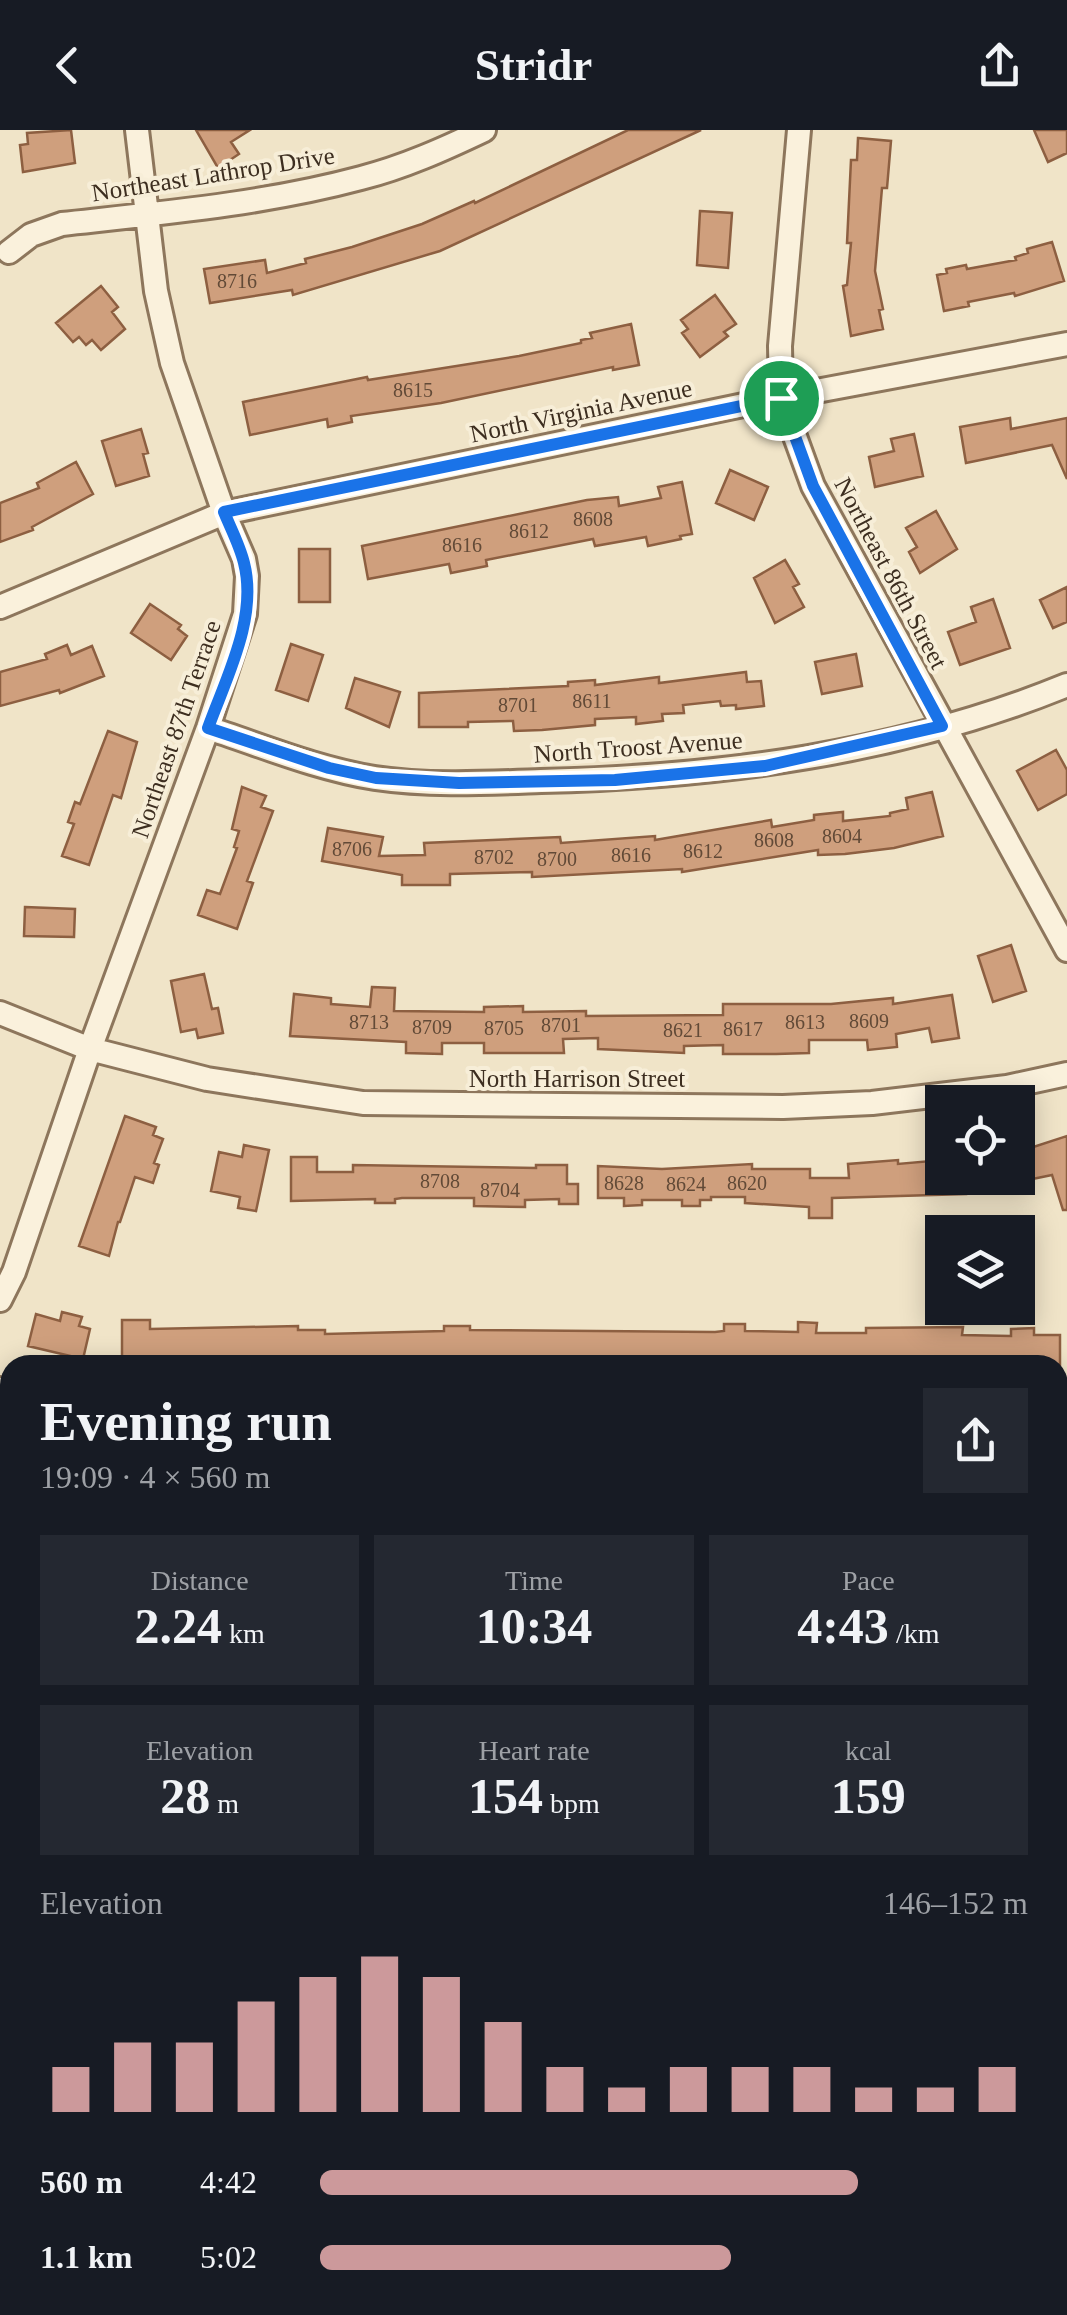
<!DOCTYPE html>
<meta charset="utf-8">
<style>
body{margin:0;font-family:"Times New Roman",serif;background:#242831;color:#f1f3f6;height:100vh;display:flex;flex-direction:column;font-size:38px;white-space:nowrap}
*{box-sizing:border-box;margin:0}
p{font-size:32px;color:#9ea1a6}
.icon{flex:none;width:55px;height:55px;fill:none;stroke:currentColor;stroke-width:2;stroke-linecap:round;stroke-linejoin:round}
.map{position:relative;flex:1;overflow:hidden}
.details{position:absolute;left:0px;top:1225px;width:1068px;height:960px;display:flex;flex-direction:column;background:#171b24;border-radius:30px 30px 0 0;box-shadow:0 5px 25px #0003}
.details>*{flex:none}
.buttons{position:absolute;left:925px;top:955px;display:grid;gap:20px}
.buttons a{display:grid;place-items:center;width:110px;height:110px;border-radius:0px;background:#171b24;box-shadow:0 5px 25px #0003;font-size:50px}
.pin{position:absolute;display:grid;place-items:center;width:85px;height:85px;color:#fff;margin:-42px;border:5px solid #fff;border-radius:50%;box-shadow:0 2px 10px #0007}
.round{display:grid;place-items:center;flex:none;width:105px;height:105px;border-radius:0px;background:#242831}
.head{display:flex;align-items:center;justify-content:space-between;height:170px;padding:0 40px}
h1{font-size:55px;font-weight:700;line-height:75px}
.metrics{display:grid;grid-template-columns:repeat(3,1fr);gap:15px;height:170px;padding:10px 40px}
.metrics div{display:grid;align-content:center;border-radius:0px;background:#242831;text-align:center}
.metrics b{font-size:50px;font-weight:700}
.metrics small{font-size:28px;font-weight:400}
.metrics p{font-size:28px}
.chart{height:280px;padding:20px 40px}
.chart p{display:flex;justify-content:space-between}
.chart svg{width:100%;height:180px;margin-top:10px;stroke:#cc999b;stroke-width:6}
ul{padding:0 40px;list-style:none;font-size:32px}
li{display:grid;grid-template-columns:160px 120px 1fr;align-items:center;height:75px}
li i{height:25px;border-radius:12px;background:#cc999b}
header{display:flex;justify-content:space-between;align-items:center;height:130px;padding:0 40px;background:#171b24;font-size:45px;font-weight:700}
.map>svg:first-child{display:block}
.green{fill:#c9cf9b}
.building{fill:#cf9f7d;stroke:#8d5f41;stroke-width:2.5}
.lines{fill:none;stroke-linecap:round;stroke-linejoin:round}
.minor-casing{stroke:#8d765c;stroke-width:28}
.minor{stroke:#faf1dc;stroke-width:22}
.route-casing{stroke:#fff;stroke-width:20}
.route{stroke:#1a73e8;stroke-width:12}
.labels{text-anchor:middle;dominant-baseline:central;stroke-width:8;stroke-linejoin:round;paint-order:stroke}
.number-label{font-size:20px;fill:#624a37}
.street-label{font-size:25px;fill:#3d2e20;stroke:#f7eed8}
</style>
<header><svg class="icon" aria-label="back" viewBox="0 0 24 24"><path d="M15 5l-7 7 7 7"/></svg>Stridr<svg class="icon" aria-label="share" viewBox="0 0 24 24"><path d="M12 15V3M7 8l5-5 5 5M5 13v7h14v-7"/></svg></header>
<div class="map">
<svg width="1067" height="2185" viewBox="0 0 1067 2185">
<rect width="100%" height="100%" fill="#f0e4c8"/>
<path class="green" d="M 1058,1990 L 1067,1990 L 1067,2170 L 1058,2170 Z"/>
<path class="building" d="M 71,0 L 75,33 L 23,42 L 20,15 L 28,14 L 27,3 Z
M 196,0 L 250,0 L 231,12 L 239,24 L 218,38 Z
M 628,0 L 701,0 L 440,121 L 293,165 L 292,160 L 210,173 L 204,139 L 265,130 L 267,143 L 306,133 L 305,129 L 352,117 L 422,94 L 474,71 L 475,73 Z
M 1034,0 L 1067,0 L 1067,23 L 1048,32 Z
M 858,8 L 891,11 L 887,58 L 882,58 L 875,141 L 883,179 L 879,180 L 883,199 L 851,206 L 843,156 L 847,155 L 851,113 L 847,113 L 851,30 L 857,30 Z
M 700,81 L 732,83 L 728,138 L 697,135 Z
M 1052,112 L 1064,151 L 1015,166 L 1014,163 L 968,172 L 969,176 L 944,181 L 937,145 L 947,143 L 946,139 L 966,135 L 967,139 L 1016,130 L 1015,127 L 1028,123 L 1027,119 Z
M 101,156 L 118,177 L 112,182 L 125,199 L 101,220 L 92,210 L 86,215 L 79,207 L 73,212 L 56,193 Z
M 715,165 L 736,194 L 724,202 L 728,206 L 700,227 L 682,203 L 688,199 L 681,190 Z
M 631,194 L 639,235 L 613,240 L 613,237 L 441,273 L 351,286 L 352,292 L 328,297 L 327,289 L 250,305 L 243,272 L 367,247 L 368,250 L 519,226 L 581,213 L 581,210 L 592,208 L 590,203 Z
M 1010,288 L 1011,299 L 1067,288 L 1067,349 L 1052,315 L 966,333 L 960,297 Z
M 141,299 L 148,323 L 143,324 L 149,346 L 116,356 L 102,311 Z
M 914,304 L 923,346 L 875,357 L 869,327 L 894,321 L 891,309 Z
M 76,332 L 93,364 L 32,397 L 33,400 L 0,412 L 0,373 L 39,358 L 37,353 Z
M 730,340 L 768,357 L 754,390 L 716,373 Z
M 682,352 L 692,404 L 680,406 L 681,409 L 648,416 L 646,407 L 595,416 L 593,409 L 486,430 L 487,436 L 451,443 L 449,434 L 368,449 L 362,416 L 587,370 L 618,367 L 619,376 L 661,368 L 658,357 Z
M 936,381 L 957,419 L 920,443 L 909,422 L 917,417 L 906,398 Z
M 299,419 L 330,419 L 330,472 L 299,472 Z
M 785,430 L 799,454 L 793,457 L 804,477 L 775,493 L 754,448 Z
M 1067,457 L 1067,492 L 1053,498 L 1040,470 Z
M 993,469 L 1010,518 L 960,535 L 948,502 L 976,492 L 971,477 Z
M 150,474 L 181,495 L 178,499 L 187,506 L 171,530 L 131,503 Z
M 291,514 L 323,525 L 308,571 L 276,560 Z
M 67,515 L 71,525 L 92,516 L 104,546 L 60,563 L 59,560 L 0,576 L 0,542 L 47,529 L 45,524 Z
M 856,524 L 862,556 L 822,564 L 815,532 Z
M 746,542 L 747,552 L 761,551 L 764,576 L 736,579 L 736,575 L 721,576 L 720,571 L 683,575 L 684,583 L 662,584 L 663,591 L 636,594 L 636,587 L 595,589 L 595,595 L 542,600 L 514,601 L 513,591 L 468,592 L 468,597 L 419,597 L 419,563 L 568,556 L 568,552 L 595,550 L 595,555 L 659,547 L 659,553 Z
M 355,548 L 400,562 L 389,597 L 346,578 Z
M 108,601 L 137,612 L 121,668 L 113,665 L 89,735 L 62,726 L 74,694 L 68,692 L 75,672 L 80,674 Z
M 1056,620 L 1067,640 L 1067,664 L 1038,680 L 1017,641 Z
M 242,657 L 266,666 L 261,677 L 273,681 L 247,751 L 253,753 L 237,799 L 198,785 L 207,760 L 220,764 L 237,718 L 234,717 L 239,701 L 232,699 Z
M 932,662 L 943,706 L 894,718 L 845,724 L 818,725 L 818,720 L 682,742 L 682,739 L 532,747 L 532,742 L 450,744 L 450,755 L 402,755 L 402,745 L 322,731 L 328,698 L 383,707 L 379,726 L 425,725 L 424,713 L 560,707 L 561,713 L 655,706 L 655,710 L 771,690 L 772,697 L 814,690 L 814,685 L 843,682 L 843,691 L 890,686 L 890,683 L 908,679 L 906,668 Z
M 25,777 L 75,779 L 74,807 L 24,806 Z
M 1011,815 L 1026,861 L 993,872 L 978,826 Z
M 204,844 L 212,879 L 218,878 L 223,903 L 198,908 L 196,899 L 181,902 L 171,851 Z
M 372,857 L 395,858 L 394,881 L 484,882 L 484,877 L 523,876 L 523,882 L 586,881 L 586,886 L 723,885 L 723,874 L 831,874 L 893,868 L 893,874 L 952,865 L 959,908 L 932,912 L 929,898 L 896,904 L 897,917 L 868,920 L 867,910 L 809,910 L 809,923 L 776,924 L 723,924 L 723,915 L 684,916 L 684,923 L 598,919 L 598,908 L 563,909 L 564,923 L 484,923 L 484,913 L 442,913 L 442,924 L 406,923 L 406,912 L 290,906 L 294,864 L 331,868 L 331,874 L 370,877 Z
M 125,986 L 156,997 L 153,1005 L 163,1009 L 154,1033 L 159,1035 L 153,1053 L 135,1047 L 120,1092 L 118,1092 L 109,1126 L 79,1116 Z
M 1067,1006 L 1067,1080 L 1063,1080 L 1052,1045 L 1018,1052 L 1018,1022 Z
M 244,1015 L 269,1020 L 256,1081 L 238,1078 L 240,1067 L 211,1061 L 219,1022 L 242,1027 Z
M 291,1027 L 317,1027 L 317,1042 L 353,1042 L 353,1035 L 536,1038 L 536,1035 L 567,1035 L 567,1054 L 578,1054 L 578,1074 L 559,1074 L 559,1069 L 525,1070 L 525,1077 L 474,1076 L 474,1068 L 402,1068 L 395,1069 L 395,1073 L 375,1073 L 375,1069 L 291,1071 Z
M 898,1030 L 898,1034 L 942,1030 L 942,1048 L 965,1048 L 966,1064 L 832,1068 L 832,1088 L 809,1088 L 809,1077 L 745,1073 L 745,1067 L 711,1067 L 711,1070 L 700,1070 L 700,1076 L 682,1076 L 682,1070 L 642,1070 L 642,1075 L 624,1076 L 624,1068 L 598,1068 L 598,1036 L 662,1039 L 752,1034 L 752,1039 L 810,1039 L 810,1048 L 849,1048 L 848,1034 Z
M 62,1182 L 82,1187 L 79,1196 L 90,1199 L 83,1229 L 28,1216 L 36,1184 L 60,1191 Z
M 122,1190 L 150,1190 L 150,1199 L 298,1196 L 298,1200 L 325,1200 L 325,1204 L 444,1201 L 444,1196 L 470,1196 L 470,1200 L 715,1202 L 724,1201 L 724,1194 L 745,1194 L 745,1201 L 798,1202 L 798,1192 L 817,1193 L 816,1203 L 866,1203 L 866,1198 L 963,1197 L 962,1205 L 1011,1206 L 1011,1199 L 1034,1198 L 1034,1205 L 1060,1205 L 1060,1235 L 886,1235 L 886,1230 L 734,1234 L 734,1228 L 691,1229 L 691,1234 L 591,1233 L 591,1229 L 518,1229 L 518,1233 L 443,1232 L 443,1227 L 393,1227 L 393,1232 L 347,1233 L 347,1227 L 299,1228 L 299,1232 L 267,1232 L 267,1228 L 221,1229 L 222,1232 L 122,1232 Z"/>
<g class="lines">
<defs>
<path id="minor" d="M 799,0 L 780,216 L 781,268 L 813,356 L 1067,820
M 9,122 L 31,105 L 62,94 C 162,83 264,74 361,48 C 404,37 444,19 484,0
M 0,477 L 224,383 L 763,271 L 1067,214
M 208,598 C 263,616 318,639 375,648 C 429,656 486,653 541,651 C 719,647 901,623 1067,555
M 0,883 L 90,919 L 207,949 L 363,973 L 783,977 L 872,973 L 1007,957 L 1067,944
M 0,1170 L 14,1142 L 90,919 L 208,598 L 245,484 L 247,446 L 244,429 L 224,383 L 172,233 L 156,161 L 137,0
M 0,1259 L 10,1266
M 1058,1288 L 1067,1288
M 0,1576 L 10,1576
M 1058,1588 L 1067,1588
M 0,1853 L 10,1853
M 1058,1861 L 1067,1860
M 559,2185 L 559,2175"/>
</defs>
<use href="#minor" class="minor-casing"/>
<use href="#minor" class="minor"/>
</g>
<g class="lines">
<defs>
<path id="route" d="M 781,268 L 813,356 L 942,596 L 765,636 L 615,650 L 459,653 L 376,648 L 329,638 L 208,598 C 226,548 258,488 244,433 C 240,416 231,399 224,382 Z"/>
</defs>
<use href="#route" class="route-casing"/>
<use href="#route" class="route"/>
</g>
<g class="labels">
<g class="number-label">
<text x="237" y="151">8716</text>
<text x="413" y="260">8615</text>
<text x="593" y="389">8608</text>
<text x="529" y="401">8612</text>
<text x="462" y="415">8616</text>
<text x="592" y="571">8611</text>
<text x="518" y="575">8701</text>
<text x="842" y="706">8604</text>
<text x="774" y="710">8608</text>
<text x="352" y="719">8706</text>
<text x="703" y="721">8612</text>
<text x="631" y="725">8616</text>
<text x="494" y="727">8702</text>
<text x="557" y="729">8700</text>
<text x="869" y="891">8609</text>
<text x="369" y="892">8713</text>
<text x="805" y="892">8613</text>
<text x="561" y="895">8701</text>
<text x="432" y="897">8709</text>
<text x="504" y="898">8705</text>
<text x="743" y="899">8617</text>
<text x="683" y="900">8621</text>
<text x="440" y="1051">8708</text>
<text x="624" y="1053">8628</text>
<text x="747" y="1053">8620</text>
<text x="686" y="1054">8624</text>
<text x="500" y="1060">8704</text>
</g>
<g class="street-label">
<text transform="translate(213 44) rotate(-9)">Northeast Lathrop Drive</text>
<text transform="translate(581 281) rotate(-12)">North Virginia Avenue</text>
<text transform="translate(891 443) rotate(62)">Northeast 86th Street</text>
<text transform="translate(176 599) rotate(-71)">Northeast 87th Terrace</text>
<text transform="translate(638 617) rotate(-4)">North Troost Avenue</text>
<text x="577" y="948">North Harrison Street</text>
</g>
</g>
</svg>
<div class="buttons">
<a><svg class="icon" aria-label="locate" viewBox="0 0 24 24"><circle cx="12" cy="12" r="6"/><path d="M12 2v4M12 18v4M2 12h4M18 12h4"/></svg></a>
<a><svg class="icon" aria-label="layers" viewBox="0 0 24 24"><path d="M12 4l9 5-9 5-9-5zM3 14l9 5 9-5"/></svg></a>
</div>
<div class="pin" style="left:781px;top:268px;background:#1e9e55"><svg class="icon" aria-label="arrive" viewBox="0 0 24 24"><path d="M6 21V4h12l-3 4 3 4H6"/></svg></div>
<section class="details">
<div class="head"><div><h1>Evening run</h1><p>19:09 · 4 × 560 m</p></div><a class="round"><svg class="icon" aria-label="share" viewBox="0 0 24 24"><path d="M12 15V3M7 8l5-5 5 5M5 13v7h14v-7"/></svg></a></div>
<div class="metrics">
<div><p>Distance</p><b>2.24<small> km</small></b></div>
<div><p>Time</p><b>10:34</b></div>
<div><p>Pace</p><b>4:43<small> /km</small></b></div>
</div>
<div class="metrics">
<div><p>Elevation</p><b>28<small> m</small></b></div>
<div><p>Heart rate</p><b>154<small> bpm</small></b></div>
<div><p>kcal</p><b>159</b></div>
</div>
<div class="chart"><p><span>Elevation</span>146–152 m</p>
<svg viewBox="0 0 160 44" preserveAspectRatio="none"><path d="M5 44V33M15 44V27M25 44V27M35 44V17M45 44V11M55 44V6M65 44V11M75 44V22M85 44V33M95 44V38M105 44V33M115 44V33M125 44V33M135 44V38M145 44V38M155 44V33"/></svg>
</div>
<ul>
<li><b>560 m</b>4:42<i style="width:76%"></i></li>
<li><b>1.1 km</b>5:02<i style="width:58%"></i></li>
</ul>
</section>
</div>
